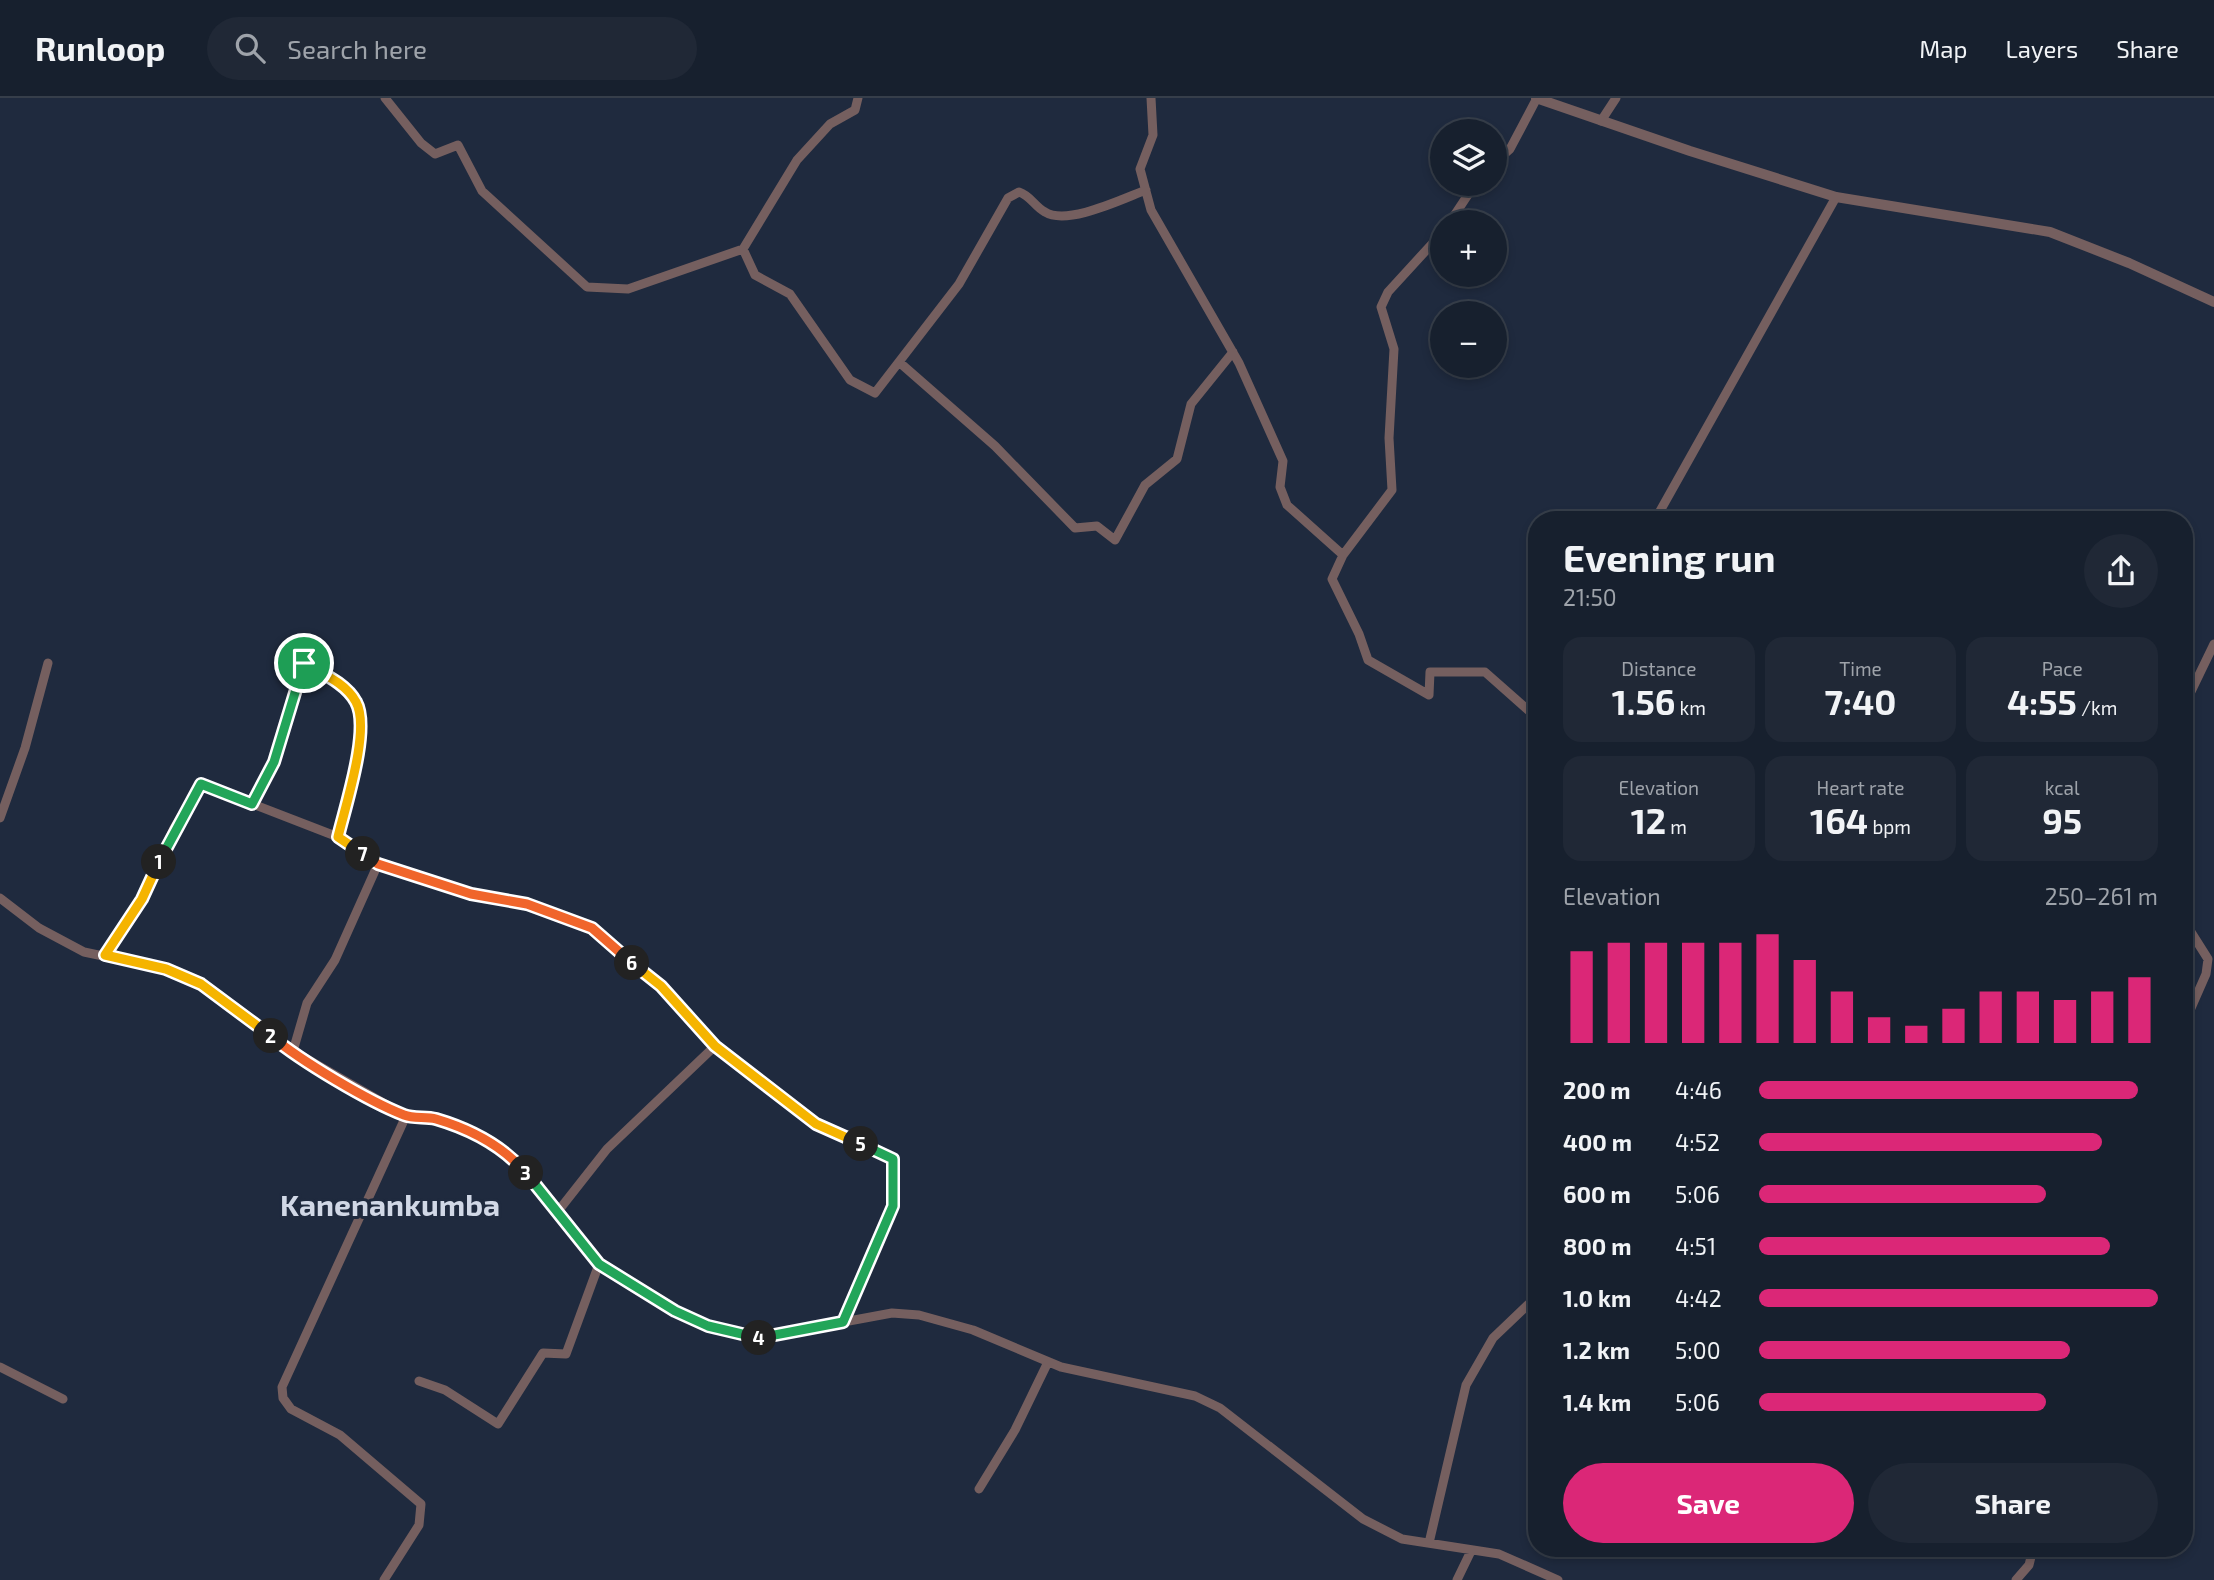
<!DOCTYPE html>
<meta charset="utf-8">
<style>
body{margin:0;font-family:"Exo 2",sans-serif;background:#202836;color:#f1f3f6;height:100vh;display:flex;flex-direction:column;font-size:26px;white-space:nowrap}
*{box-sizing:border-box;margin:0}
p{font-size:23px;color:#9ea3aa}
.icon{flex:none;width:38px;height:38px;fill:none;stroke:currentColor;stroke-width:2;stroke-linecap:round;stroke-linejoin:round}
.map{position:relative;flex:1;overflow:hidden}
.details{position:absolute;left:1528px;top:413px;width:665px;height:1046px;display:flex;flex-direction:column;background:#17202e;border-radius:28px;box-shadow:0 4px 10px #0003,0 0 0 2px #363e4a}
.details>*{flex:none}
.buttons{position:absolute;left:1430px;top:21px;display:grid;gap:14px}
.buttons a{display:grid;place-items:center;width:77px;height:77px;border-radius:50%;background:#17202e;box-shadow:0 4px 10px #0003,0 0 0 2px #363e4a;font-size:35px}
.pin{position:absolute;display:grid;place-items:center;width:60px;height:60px;color:#fff;margin:-30px;border:4px solid #fff;border-radius:50%;box-shadow:0 2px 7px #0007}
.km{position:absolute;width:35px;height:35px;margin:-18px;border-radius:50%;background:#222;color:#fff;font-size:19px;line-height:35px;text-align:center}
.round{display:grid;place-items:center;flex:none;width:74px;height:74px;border-radius:37px;background:#202836}
.summary{display:flex;align-items:center;justify-content:space-between;height:119px;padding:0 35px}
h1{font-size:38px;font-weight:700;line-height:52px}
.figures{display:grid;grid-template-columns:repeat(3,1fr);gap:10px;height:119px;padding:7px 35px}
.figures div{display:grid;align-content:center;border-radius:18px;background:#202836;text-align:center}
.figures b{font-size:35px;font-weight:700}
.figures small{font-size:19px;font-weight:400}
.figures p{font-size:19px}
.chart{height:196px;padding:14px 35px}
.chart p{display:flex;justify-content:space-between}
.chart svg{width:100%;height:126px;margin-top:7px;stroke:#db2777;stroke-width:6}
.cta{display:flex;gap:14px;margin-top:auto;padding:14px 35px}
.cta a{flex:1;height:80px;border-radius:42px;background:#db2777;color:#fff;font-size:28px;font-weight:700;line-height:80px;text-align:center}
.cta a+a{background:#202836;color:#f1f3f6}
ul{padding:0 35px;list-style:none;font-size:23px}
li{display:grid;grid-template-columns:112px 84px 1fr;align-items:center;height:52px}
li i{height:18px;border-radius:9px;background:#db2777}
header{display:flex;align-items:center;gap:42px;box-sizing:border-box;height:98px;padding:0 35px;background:#17202e;border-bottom:2px solid #363e4a}
header strong{font-size:33px}
nav{display:flex;gap:38px;margin-inline-start:auto;font-size:24px}
.search{width:490px;height:63px;background:#202836;display:flex;align-items:center;gap:18px;box-sizing:border-box;padding:0 24px;border-radius:38px;color:#9ea3aa;font-size:26px}
.map>svg:first-child{display:block}
.lines{fill:none;stroke-linecap:round;stroke-linejoin:round}
.minor{stroke:#755f5f;stroke-width:9}
.tertiary{stroke:#755f5f;stroke-width:10}
.split-1-casing{stroke:#fff;stroke-width:14}
.split-2-casing{stroke:#fff;stroke-width:14}
.split-3-casing{stroke:#fff;stroke-width:14}
.split-4-casing{stroke:#fff;stroke-width:14}
.split-5-casing{stroke:#fff;stroke-width:14}
.split-6-casing{stroke:#fff;stroke-width:14}
.split-7-casing{stroke:#fff;stroke-width:14}
.split-8-casing{stroke:#fff;stroke-width:14}
.split-1{stroke:#22a559;stroke-width:9}
.split-2{stroke:#f5b400;stroke-width:9}
.split-3{stroke:#f0652b;stroke-width:9}
.split-4{stroke:#22a559;stroke-width:9}
.split-5{stroke:#22a559;stroke-width:9}
.split-6{stroke:#f5b400;stroke-width:9}
.split-7{stroke:#f0652b;stroke-width:9}
.split-8{stroke:#f5b400;stroke-width:9}
.labels{text-anchor:middle;dominant-baseline:central;stroke-width:6;stroke-linejoin:round;paint-order:stroke}
.quarter-label{font-size:30px;font-weight:bold;fill:#d1d8e6;stroke:#1f2a3e}
</style>
<header>
<strong>Runloop</strong>
<div class="search"><svg class="icon" aria-label="search" viewBox="0 0 24 24"><circle cx="10" cy="10" r="6"/><path d="M15 15l6 6"/></svg>Search here</div>
<nav><a>Map</a><a>Layers</a><a>Share</a></nav>
</header>
<div class="map">
<svg width="2214" height="1482" viewBox="0 0 2214 1482">
<rect width="100%" height="100%" fill="#1f2a3e"/>
<g class="lines">
<path class="minor" d="M 385,0 L 421,45 L 435,56 L 458,47 L 482,93 L 587,189 L 628,191 L 743,151 L 797,62 L 830,26 L 855,12 L 858,0
M 1151,0 L 1153,37 L 1140,71 L 1151,112 L 1239,265 L 1283,363 L 1280,389 L 1287,407 L 1343,457
M 1601,23 L 1616,0
M 1494,65 L 1510,51 L 1537,0
M 1450,124 L 1475,86
M 1442,135 L 1388,194 L 1381,209 L 1394,251 L 1389,340 L 1392,392 L 1343,457 L 1332,481 L 1359,536 L 1368,562 L 1429,597 L 1430,574 L 1485,574 L 1536,619
M 743,151 L 755,177 L 790,196 L 850,282 L 875,295 L 959,186 L 1008,100 L 1019,94 C 1031,98 1034,108 1045,114 C 1067,128 1122,101 1146,92
M 899,264 L 995,348 L 1075,430 L 1097,428 L 1115,442 L 1145,387 L 1177,361 L 1191,306 L 1233,254
M 1655,422 L 1836,99
M 2184,608 L 2214,546
M 2184,697 L 2184,709
M 252,706 L 274,664 L 304,565 C 321,575 346,585 356,604 C 371,630 345,709 338,739 L 378,766 L 335,862 L 307,905 L 293,953
M 0,720 L 25,650 L 48,565
M 378,766 L 471,796 L 527,806 L 592,830 L 661,888 L 715,948 L 607,1051 L 559,1112
M 0,800 L 39,830 L 84,854 L 165,871 L 201,886 L 293,953 L 406,1018 L 432,1020 L 473,1033 L 514,1060 L 559,1112 L 599,1166 L 675,1213 L 707,1228 L 757,1240 L 892,1215 L 919,1217 L 973,1232 L 1061,1269 L 1195,1298 L 1220,1310 L 1363,1421 L 1402,1441 L 1499,1456 L 1558,1482
M 2184,823 L 2208,861 L 2206,876 L 2184,926
M 105,857 L 142,801 L 174,730 L 201,686 L 338,739
M 715,948 L 816,1026 L 893,1061 L 893,1108 L 843,1224
M 0,1269 L 63,1301
M 419,1283 L 445,1292 L 498,1326 L 543,1255 L 566,1256 L 599,1166
M 979,1391 L 1015,1332 L 1048,1264
M 1429,1445 L 1466,1287 L 1493,1240 L 1536,1199
M 384,1482 L 419,1427 L 421,1406 L 340,1337 L 291,1311 L 283,1300 L 282,1289 L 406,1018
M 1457,1482 L 1471,1453
M 2016,1482 L 2029,1467 L 2033,1451"/>
<path class="tertiary" d="M 1536,0 L 1690,53 L 1836,99 L 2050,134 L 2129,165 L 2214,204"/>
</g>
<g class="lines">
<defs>
<path id="split-1" d="M 159,764 L 201,686 L 252,706 L 274,664 L 304,565"/>
<path id="split-2" d="M 159,764 L 142,801 L 105,857 L 166,871 L 201,886 L 271,938"/>
<path id="split-3" d="M 271,938 C 301,963 368,1003 404,1017 C 414,1021 426,1018 436,1021 C 470,1031 502,1047 526,1075"/>
<path id="split-4" d="M 526,1075 L 599,1166 L 675,1213 L 708,1228 L 759,1240"/>
<path id="split-5" d="M 759,1240 L 843,1224 L 893,1108 L 893,1061 L 861,1046"/>
<path id="split-6" d="M 632,865 L 661,888 L 715,948 L 816,1026 L 861,1046"/>
<path id="split-7" d="M 363,756 L 378,766 L 471,796 L 527,806 L 592,830 L 632,865"/>
<path id="split-8" d="M 304,565 C 321,575 346,585 356,604 C 371,631 345,709 338,739 L 363,756"/>
</defs>
<use href="#split-1" class="split-1-casing"/>
<use href="#split-2" class="split-2-casing"/>
<use href="#split-3" class="split-3-casing"/>
<use href="#split-4" class="split-4-casing"/>
<use href="#split-5" class="split-5-casing"/>
<use href="#split-6" class="split-6-casing"/>
<use href="#split-7" class="split-7-casing"/>
<use href="#split-8" class="split-8-casing"/>
<use href="#split-1" class="split-1"/>
<use href="#split-2" class="split-2"/>
<use href="#split-3" class="split-3"/>
<use href="#split-4" class="split-4"/>
<use href="#split-5" class="split-5"/>
<use href="#split-6" class="split-6"/>
<use href="#split-7" class="split-7"/>
<use href="#split-8" class="split-8"/>
</g>
<g class="labels">
<g class="quarter-label">
<text x="390" y="1106">Kanenankumba</text>
</g>
</g>
</svg>
<div class="buttons">
<a><svg class="icon" aria-label="layers" viewBox="0 0 24 24"><path d="M12 4l9 5-9 5-9-5zM3 14l9 5 9-5"/></svg></a>
<a>+</a>
<a>−</a>
</div>
<div class="pin" style="left:304px;top:565px;background:#1e9e55"><svg class="icon" aria-label="arrive" viewBox="0 0 24 24"><path d="M6 21V4h12l-3 4 3 4H6"/></svg></div>
<b class="km" style="left:159px;top:764px">1</b>
<b class="km" style="left:271px;top:938px">2</b>
<b class="km" style="left:526px;top:1075px">3</b>
<b class="km" style="left:759px;top:1240px">4</b>
<b class="km" style="left:861px;top:1046px">5</b>
<b class="km" style="left:632px;top:865px">6</b>
<b class="km" style="left:363px;top:756px">7</b>
<section class="details">
<div class="summary"><div><h1>Evening run</h1><p>21:50</p></div><a class="round"><svg class="icon" aria-label="share" viewBox="0 0 24 24"><path d="M12 15V3M7 8l5-5 5 5M5 13v7h14v-7"/></svg></a></div>
<div class="figures">
<div><p>Distance</p><b>1.56<small> km</small></b></div>
<div><p>Time</p><b>7:40</b></div>
<div><p>Pace</p><b>4:55<small> /km</small></b></div>
</div>
<div class="figures">
<div><p>Elevation</p><b>12<small> m</small></b></div>
<div><p>Heart rate</p><b>164<small> bpm</small></b></div>
<div><p>kcal</p><b>95</b></div>
</div>
<div class="chart"><p><span>Elevation</span>250–261 m</p>
<svg viewBox="0 0 160 44" preserveAspectRatio="none"><path d="M5 44V12M15 44V9M25 44V9M35 44V9M45 44V9M55 44V6M65 44V15M75 44V26M85 44V35M95 44V38M105 44V32M115 44V26M125 44V26M135 44V29M145 44V26M155 44V21"/></svg>
</div>
<ul>
<li><b>200 m</b>4:46<i style="width:95%"></i></li>
<li><b>400 m</b>4:52<i style="width:86%"></i></li>
<li><b>600 m</b>5:06<i style="width:72%"></i></li>
<li><b>800 m</b>4:51<i style="width:88%"></i></li>
<li><b>1.0 km</b>4:42<i style="width:100%"></i></li>
<li><b>1.2 km</b>5:00<i style="width:78%"></i></li>
<li><b>1.4 km</b>5:06<i style="width:72%"></i></li>
</ul>
<div class="cta"><a>Save</a><a>Share</a></div>
</section>
</div>
